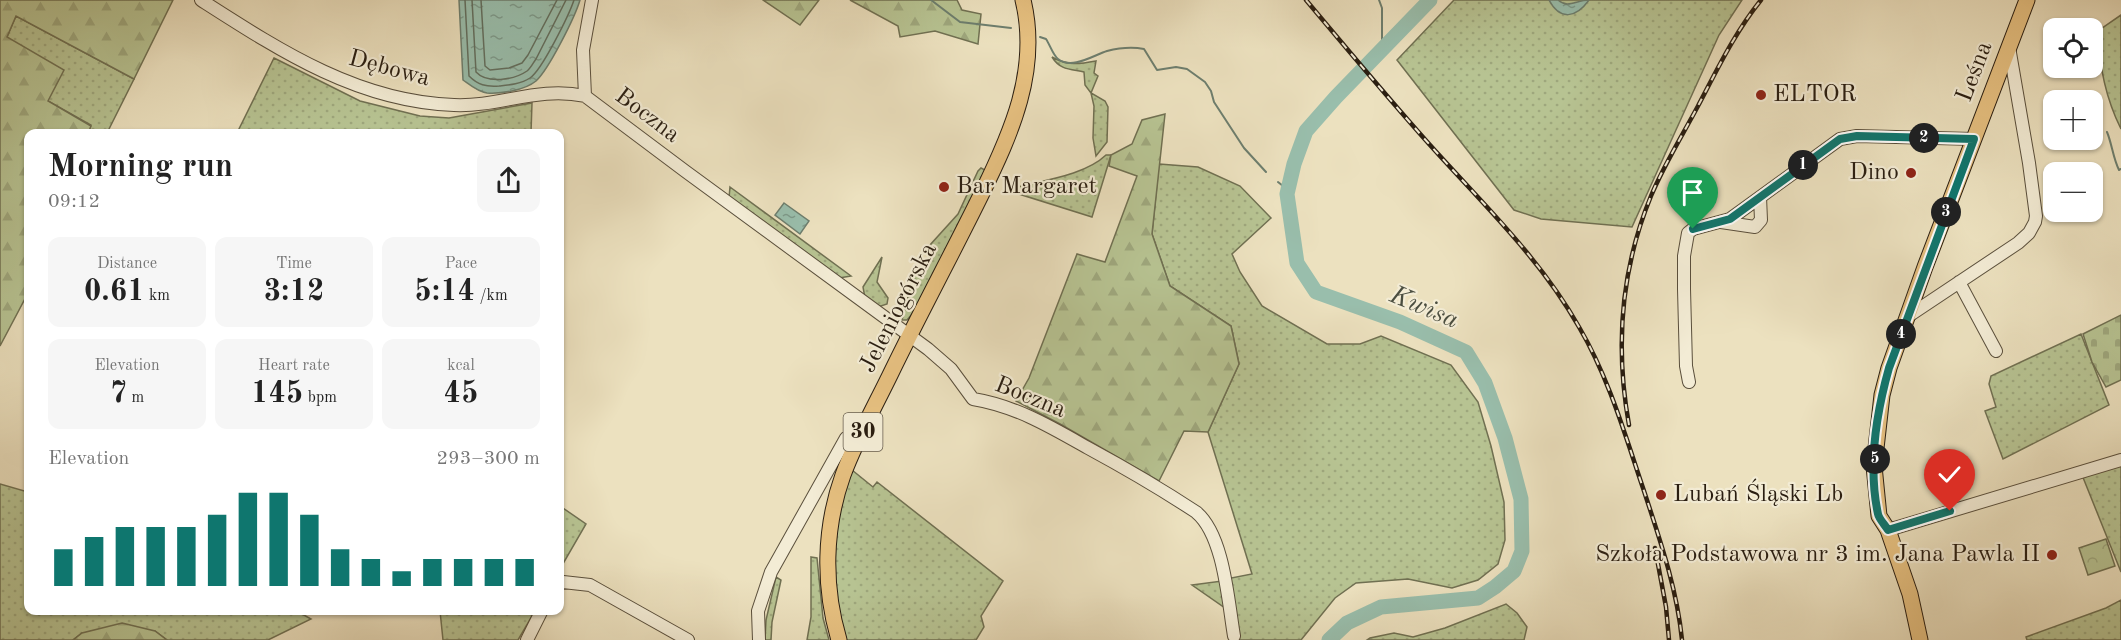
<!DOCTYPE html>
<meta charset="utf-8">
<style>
body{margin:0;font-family:"Old Standard TT",serif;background:#f6f6f6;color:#222;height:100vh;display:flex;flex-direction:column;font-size:22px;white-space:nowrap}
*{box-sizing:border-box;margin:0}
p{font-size:20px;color:#767676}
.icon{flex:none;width:33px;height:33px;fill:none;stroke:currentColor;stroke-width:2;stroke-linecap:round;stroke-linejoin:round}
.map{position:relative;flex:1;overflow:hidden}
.details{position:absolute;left:24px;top:129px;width:540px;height:486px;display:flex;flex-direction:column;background:#fff;border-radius:12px;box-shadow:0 2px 4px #0004}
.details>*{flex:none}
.tools{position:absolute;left:2043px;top:18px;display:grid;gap:12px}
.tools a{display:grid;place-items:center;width:60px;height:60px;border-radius:12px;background:#fff;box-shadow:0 2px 4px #0004;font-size:30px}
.pin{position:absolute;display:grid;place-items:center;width:51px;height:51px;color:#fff;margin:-62px -26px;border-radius:50% 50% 50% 0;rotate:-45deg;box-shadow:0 0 6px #0007}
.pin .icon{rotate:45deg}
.km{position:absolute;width:30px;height:30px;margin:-15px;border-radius:50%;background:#222;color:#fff;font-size:16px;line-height:30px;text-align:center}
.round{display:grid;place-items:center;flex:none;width:63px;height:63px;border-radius:12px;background:#f6f6f6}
.overview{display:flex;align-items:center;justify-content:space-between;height:102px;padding:0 24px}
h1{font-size:33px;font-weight:600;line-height:45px}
.stats{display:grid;grid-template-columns:repeat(3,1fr);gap:9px;height:102px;padding:6px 24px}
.stats div{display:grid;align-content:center;border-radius:12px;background:#f6f6f6;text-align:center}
.stats b{font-size:30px;font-weight:600}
.stats small{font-size:16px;font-weight:400}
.stats p{font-size:16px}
.chart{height:168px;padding:12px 24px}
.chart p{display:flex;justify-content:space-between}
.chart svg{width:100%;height:108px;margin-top:6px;stroke:#0f766e;stroke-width:6}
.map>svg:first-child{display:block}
.grass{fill:url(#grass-dots);stroke:#707052;stroke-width:1.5}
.forest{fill:url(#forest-firs);stroke:#707052;stroke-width:1.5}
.cemetery{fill:url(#cemetery-stones);stroke:#707052;stroke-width:1.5}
.park{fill:url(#park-crowns);stroke:#707052;stroke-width:1.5}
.water{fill:url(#water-ripples);stroke:#6d7e6e;stroke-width:1.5}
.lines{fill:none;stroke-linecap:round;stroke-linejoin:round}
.shore{stroke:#626e5e;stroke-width:1.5}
.stream{stroke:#6d7e6e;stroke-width:2}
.river{stroke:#99beac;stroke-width:15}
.minor-casing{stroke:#5a4f3c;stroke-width:14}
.major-casing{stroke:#2a1e11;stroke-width:17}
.minor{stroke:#f3ecd5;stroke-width:12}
.major{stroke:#e6c080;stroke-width:15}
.rail-casing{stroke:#2a1e11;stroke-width:4.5}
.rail{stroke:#f3ecd5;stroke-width:2;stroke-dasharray:7;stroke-linecap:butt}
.route-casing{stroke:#fff;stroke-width:12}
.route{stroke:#0f766e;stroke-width:8}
.poi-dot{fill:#8f2418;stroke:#f3ecd5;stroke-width:2}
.labels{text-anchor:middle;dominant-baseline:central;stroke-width:4.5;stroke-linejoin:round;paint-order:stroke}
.shield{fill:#f3ecd5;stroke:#665c4c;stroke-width:1.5}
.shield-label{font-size:22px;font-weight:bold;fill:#2a1e11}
.street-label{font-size:24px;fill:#2a1e11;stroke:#f3ecd5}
.poi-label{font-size:24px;fill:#2a1e11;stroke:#f3ecd5;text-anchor:start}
.water-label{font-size:26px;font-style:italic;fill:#4b4e40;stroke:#f3ecd5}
</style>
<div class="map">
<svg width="2121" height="640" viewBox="0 0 2121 640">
<defs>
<pattern id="grass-dots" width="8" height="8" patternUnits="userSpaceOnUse" patternTransform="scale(1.5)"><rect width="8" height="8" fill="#b7c392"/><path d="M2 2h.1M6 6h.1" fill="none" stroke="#9ea77d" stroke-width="1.8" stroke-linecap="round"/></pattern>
<pattern id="forest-firs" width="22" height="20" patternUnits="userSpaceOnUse" patternTransform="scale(1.5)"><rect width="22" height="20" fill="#b7c392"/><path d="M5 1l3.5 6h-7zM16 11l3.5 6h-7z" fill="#9ea77d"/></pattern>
<pattern id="cemetery-stones" width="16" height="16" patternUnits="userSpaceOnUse" patternTransform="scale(1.5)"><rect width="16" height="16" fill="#b7c392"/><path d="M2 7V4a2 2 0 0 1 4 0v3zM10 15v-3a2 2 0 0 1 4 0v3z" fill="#9ea77d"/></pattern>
<pattern id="park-crowns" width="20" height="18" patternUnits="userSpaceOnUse" patternTransform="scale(1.5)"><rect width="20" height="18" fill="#b7c392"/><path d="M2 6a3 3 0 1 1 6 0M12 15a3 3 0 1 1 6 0" fill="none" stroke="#9ea77d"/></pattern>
<pattern id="water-ripples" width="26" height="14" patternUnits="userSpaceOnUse" patternTransform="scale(1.5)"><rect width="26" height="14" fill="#99beac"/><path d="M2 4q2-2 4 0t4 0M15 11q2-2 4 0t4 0" fill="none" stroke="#7d9a8b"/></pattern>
</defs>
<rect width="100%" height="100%" fill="#ece1bf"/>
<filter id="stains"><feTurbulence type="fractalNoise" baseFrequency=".00333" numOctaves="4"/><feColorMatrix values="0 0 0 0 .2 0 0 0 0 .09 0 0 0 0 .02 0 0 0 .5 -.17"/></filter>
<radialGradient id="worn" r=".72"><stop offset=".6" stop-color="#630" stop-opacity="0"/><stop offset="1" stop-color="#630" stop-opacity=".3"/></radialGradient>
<path class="grass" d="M 1454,0 L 1742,0 L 1719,35 L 1632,227 L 1541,219 L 1514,210 L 1397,60 Z
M 2121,15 L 2121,129 C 2105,97 2099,66 2098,31 Z
M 16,16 L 134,79 L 107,133 L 88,133 L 91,125 L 48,101 L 7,37 Z
M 1052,57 C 1067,66 1080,64 1096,61 L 1094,73 L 1098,76 L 1091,93 L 1105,101 L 1108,107 L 1107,142 L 1096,156 L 1093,138 L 1094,106 L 1091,93 L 1085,85 L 1084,72 C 1070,69 1060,70 1052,57 Z
M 274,58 L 360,101 L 420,116 L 449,118 L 532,103 L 531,133 L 237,133 Z
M 1106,155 L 1111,155 L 1092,217 L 1006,190 C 1036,181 1083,177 1106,155 Z
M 1159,164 L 1198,167 L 1240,186 L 1271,218 L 1232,254 L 1240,272 L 1262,306 L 1327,344 L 1360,344 L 1381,336 L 1451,365 L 1478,402 L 1491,446 L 1504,502 L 1505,540 L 1498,564 L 1478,580 L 1452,588 L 1408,579 L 1356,583 L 1335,598 L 1301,640 L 1237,640 L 1226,579 L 1252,574 L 1208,432 L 1239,364 L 1231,326 L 1170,286 L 1152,234 Z
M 981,168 L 985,170 L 915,315 L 912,314 L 907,320 L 902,320 L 914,273 L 918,271 L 922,276 L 933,253 L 930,245 L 958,214 L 978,171 Z
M 730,187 L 851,276 L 839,278 L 729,198 Z
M 882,257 L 877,282 L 888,298 L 887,304 L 878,307 L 865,298 L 863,287 Z
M 2081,334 L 2109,405 L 2003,459 L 1985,411 L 1996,407 L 1989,384 L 1991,376 Z
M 2121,463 L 2121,572 L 2082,475 Z
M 852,470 L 873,487 L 877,482 L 1003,581 L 981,616 L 984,627 L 976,640 L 845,640 L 833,577 L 837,513 Z
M 0,484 L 28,492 L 28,610 L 295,610 L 311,619 L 268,640 L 167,640 L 155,631 L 82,633 L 73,640 L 0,640 Z
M 560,506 L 586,524 L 560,569 Z
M 811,557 L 817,558 L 823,618 L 829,640 L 807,640 L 811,617 Z
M 776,577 L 781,580 L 772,622 L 771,640 L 765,640 L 766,620 Z
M 1222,581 L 1228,610 L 1192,585 Z
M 2121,600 L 2121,640 L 2027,640 L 2026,637 L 2106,608 Z
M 1506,604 L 1517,613 L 1527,627 L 1524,640 L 1367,640 L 1370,638 L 1394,633 L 1413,637 L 1445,628 Z
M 440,611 L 440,610 L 535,611 L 518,640 L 443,640 Z"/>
<path class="forest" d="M 0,0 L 173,0 L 134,79 L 16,16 L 7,37 L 64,70 L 48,101 L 91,126 L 88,133 L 28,134 L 28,293 L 0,346 Z
M 763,0 L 819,0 L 800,25 Z
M 850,0 L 957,0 L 962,10 L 981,14 L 978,44 L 935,31 L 900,37 L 898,26 Z
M 1165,114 L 1152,234 L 1170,286 L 1231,326 L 1239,364 L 1208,432 L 1184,431 L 1159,481 L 1060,424 L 1016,401 L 1029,378 L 1077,254 L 1105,262 L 1137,176 L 1109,166 L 1111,155 L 1132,144 L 1142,120 Z
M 122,623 L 155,631 L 167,640 L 73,640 L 82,633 Z"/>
<path class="cemetery" d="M 2121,315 L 2121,380 L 2106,387 L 2092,362 L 2083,334 Z"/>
<path class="park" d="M 2106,539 L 2115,566 L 2088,575 L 2079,548 Z"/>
<path class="water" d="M 459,0 L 580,0 C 575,17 549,69 536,81 C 525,90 502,94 487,93 C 478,92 470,85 463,80 Z
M 1549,0 L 1558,0 C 1568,9 1576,0 1589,0 C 1576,18 1560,21 1549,0 Z
M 784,203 L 809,221 L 800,234 L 775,215 Z"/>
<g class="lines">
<path class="shore" d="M 465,0 L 469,76 C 478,85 486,87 499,86 C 509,85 521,84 530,78 C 542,70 569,15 574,0
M 472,0 L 476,72 C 487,84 514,80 527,71 C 531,68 533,63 536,59 L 566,0
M 481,0 L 485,66 L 490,70 L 509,68 L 522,63 L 528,55 L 557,0"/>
<path class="stream" d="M 931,0 L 960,22 L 1011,28
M 1379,0 L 1382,8 L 1382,49
M 1040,37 L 1046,39 C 1050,45 1053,55 1058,59 C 1072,70 1094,55 1107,51 C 1119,48 1133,47 1144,49 L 1157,70 L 1176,67 L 1187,69 L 1205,82 L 1211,91 L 1214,102 L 1244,148 L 1266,172
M 2107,132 C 2112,144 2113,158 2119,170 L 2121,169
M 1278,182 L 1288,190"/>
<path class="river" d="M 1329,640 L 1347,623 L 1381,607 L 1478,598 L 1495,587 L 1514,571 L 1522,551 L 1521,499 L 1505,438 L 1485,383 L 1466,352 L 1400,322 L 1316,292 L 1297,263 L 1287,194 L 1294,164 L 1306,131 L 1336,97 L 1430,0"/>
<defs>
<path id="minor" d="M 201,0 C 279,50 358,102 454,105 C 500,107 538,86 585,96 L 685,171 L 928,349 L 951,369 L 973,399 C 1016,406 1051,427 1088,448 C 1125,468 1161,489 1196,512 C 1224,535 1228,601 1234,636
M 585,96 L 583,50 L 592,0
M 1721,222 L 1755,227 L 1761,220 L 1760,197
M 1959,282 L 1996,351
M 1907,317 L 2018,243 L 2029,233 L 2035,222 L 2036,216 L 2029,163 L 2009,47
M 1689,382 L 1686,366 L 1684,289 L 1684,256 L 1688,233 L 1693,229 L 1730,219 L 1840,139 L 1857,136 L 1974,139
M 1888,530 L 2121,460
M 560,584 L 563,582 L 590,585 L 688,640
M 527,640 L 542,610
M 759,640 L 758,611 L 771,572 L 846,438"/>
<path id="major" d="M 839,640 C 823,586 824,528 843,475 C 856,440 875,406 891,373 C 920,313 952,254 981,195 C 1011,134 1040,70 1023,0
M 1920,640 L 1910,594 L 1888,530 L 1879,516 L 1874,466 L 1882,395 L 1889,368 L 1925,267 L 2027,0"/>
</defs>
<use href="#minor" class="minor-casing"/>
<use href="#major" class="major-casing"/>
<use href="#minor" class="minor"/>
<use href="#major" class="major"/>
<defs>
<path id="rail" d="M 1306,0 C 1347,49 1388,98 1430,145 C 1482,203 1540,258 1579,327 C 1609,378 1625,435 1644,491 C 1660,540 1677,589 1682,640
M 1629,425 C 1615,347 1621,269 1651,196 C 1664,165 1682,136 1698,106 C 1717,70 1735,32 1761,0
M 1655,548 L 1666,607 L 1669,640"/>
</defs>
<use href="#rail" class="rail-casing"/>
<use href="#rail" class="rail"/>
</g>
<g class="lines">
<defs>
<path id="route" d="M 1693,229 L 1730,219 L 1840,139 L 1857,136 L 1974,139 L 1889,368 C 1876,414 1868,467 1878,514 C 1879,519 1885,525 1888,530 L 1950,511"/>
</defs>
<use href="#route" class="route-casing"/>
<use href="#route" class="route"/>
</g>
<g class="poi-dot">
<circle cx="1761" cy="95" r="6"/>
<circle cx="1911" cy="173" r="6"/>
<circle cx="944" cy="187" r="6"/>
<circle cx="1661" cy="495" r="6"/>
<circle cx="2052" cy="555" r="6"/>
</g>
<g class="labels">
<rect class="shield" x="843.5" y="413" width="39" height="38" rx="4.5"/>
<g class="shield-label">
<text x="863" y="432">30</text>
</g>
<g class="street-label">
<text transform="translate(389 69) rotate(15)">Dębowa</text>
<text transform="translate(1975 72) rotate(-69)">Leśna</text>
<text transform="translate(647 116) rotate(37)">Boczna</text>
<text transform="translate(899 308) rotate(-63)">Jeleniogórska</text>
<text transform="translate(1030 398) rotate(22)">Boczna</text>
</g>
<g class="poi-label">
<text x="1773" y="95">ELTOR</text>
<text x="1899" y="173" text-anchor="end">Dino</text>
<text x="956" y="187">Bar Margaret</text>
<text x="1673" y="495">Lubań Śląski Lb</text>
<text x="2040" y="555" text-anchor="end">Szkoła Podstawowa nr 3 im. Jana Pawla II</text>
</g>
<g class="water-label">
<text transform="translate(1424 308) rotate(23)">Kwisa</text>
</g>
</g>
<rect width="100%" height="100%" filter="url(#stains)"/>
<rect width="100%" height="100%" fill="url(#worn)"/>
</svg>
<div class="tools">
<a><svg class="icon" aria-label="locate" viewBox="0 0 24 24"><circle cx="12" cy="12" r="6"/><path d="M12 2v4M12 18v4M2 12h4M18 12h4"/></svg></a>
<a>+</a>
<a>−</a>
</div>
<div class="pin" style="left:1693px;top:229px;background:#1e9e55"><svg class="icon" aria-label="arrive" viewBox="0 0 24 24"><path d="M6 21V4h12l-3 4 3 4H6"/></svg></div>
<div class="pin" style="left:1950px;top:511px;background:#d93025"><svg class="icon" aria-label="check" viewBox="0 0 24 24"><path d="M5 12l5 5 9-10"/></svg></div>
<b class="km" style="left:1803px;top:165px">1</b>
<b class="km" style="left:1924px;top:138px">2</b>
<b class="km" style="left:1946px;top:212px">3</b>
<b class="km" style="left:1901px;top:334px">4</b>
<b class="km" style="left:1875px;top:459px">5</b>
<section class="details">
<div class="overview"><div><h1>Morning run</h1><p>09:12</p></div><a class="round"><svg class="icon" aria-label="share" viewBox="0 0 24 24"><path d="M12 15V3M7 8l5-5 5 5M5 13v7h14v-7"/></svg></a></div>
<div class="stats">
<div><p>Distance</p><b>0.61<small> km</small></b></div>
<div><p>Time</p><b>3:12</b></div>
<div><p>Pace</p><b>5:14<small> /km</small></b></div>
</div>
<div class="stats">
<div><p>Elevation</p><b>7<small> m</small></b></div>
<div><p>Heart rate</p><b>145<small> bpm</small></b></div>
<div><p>kcal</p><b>45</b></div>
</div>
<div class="chart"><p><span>Elevation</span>293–300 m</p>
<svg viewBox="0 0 160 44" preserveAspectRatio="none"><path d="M5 44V29M15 44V24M25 44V20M35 44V20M45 44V20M55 44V15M65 44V6M75 44V6M85 44V15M95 44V29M105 44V33M115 44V38M125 44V33M135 44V33M145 44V33M155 44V33"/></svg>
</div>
</section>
</div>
